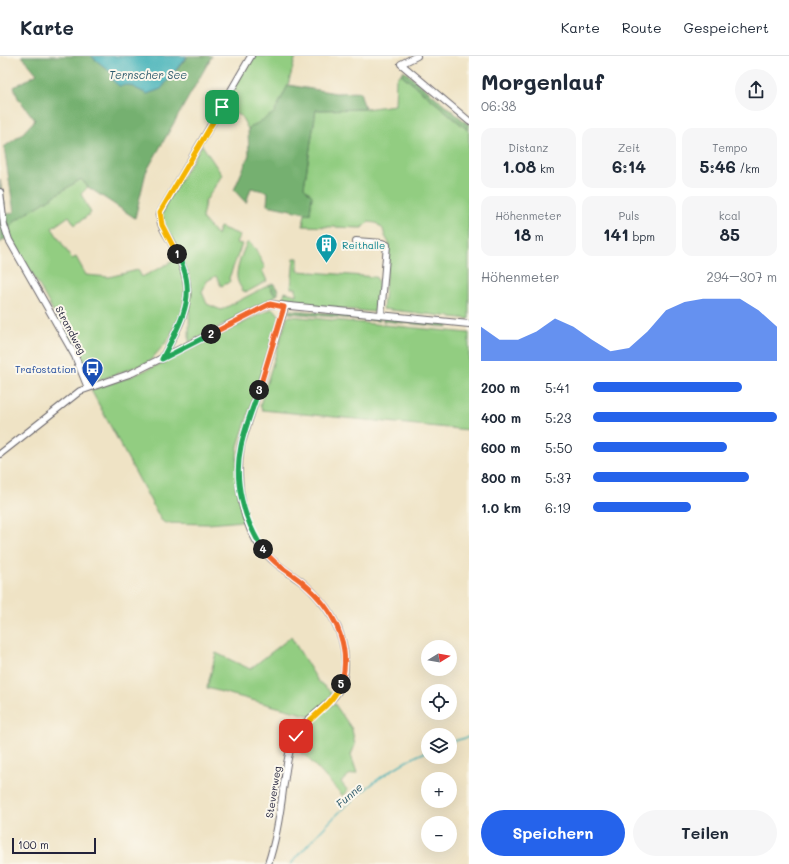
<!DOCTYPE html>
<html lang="de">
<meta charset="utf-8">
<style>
body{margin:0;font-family:Mali,sans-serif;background:#f6f6f7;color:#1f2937;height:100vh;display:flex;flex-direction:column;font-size:15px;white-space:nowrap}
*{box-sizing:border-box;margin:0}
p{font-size:13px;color:#747a83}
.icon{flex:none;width:22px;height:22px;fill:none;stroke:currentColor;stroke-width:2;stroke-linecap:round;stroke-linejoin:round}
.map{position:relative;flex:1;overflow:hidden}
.panel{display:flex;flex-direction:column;background:#fff;width:320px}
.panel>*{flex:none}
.needle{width:26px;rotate:79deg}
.tools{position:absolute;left:421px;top:584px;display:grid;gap:8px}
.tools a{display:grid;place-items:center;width:36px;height:36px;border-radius:50%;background:#fff;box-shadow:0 4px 16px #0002;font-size:20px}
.scale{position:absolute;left:12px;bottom:10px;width:84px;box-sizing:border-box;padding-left:4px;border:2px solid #22223b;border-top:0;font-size:11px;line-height:14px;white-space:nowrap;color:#22223b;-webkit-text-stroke:3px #fbf7ec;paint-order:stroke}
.pin{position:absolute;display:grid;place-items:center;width:34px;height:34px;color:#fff;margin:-17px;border-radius:8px;box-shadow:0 2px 6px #0006}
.km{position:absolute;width:20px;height:20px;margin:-10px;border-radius:50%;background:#222;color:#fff;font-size:11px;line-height:20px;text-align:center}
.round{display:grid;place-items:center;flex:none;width:42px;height:42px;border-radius:21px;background:#f6f6f7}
.head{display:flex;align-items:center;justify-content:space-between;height:68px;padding:0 12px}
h1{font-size:22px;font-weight:700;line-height:30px}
.figures{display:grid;grid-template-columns:repeat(3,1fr);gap:6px;height:68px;padding:4px 12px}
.figures div{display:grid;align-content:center;border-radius:10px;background:#f6f6f7;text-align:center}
.figures b{font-size:17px;font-weight:700}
.figures small{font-size:11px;font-weight:400}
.figures p{font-size:11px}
.chart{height:112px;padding:8px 12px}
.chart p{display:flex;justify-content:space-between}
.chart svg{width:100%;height:72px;margin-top:4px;fill:#2563eb;opacity:.7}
.button{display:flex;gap:8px;margin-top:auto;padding:8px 12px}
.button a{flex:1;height:46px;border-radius:24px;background:#2563eb;color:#fff;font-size:16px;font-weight:700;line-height:46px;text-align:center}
.button a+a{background:#f6f6f7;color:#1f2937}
ul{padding:0 12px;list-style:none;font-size:13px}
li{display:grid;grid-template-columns:64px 48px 1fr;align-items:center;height:30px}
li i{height:10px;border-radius:5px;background:#2563eb}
header{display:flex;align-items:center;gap:24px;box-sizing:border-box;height:56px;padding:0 20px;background:#fff;border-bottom:1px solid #e0e1e3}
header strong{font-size:19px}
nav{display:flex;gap:22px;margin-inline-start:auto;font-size:14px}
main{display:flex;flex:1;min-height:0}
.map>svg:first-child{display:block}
.green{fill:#92cd81;stroke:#5a785e}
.forest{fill:#75b06f;stroke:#4c6955}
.water{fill:#41b1b8;stroke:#326a7a}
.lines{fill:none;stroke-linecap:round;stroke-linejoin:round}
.stream{stroke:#41b1b8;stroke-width:1.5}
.street-casing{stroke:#6a666b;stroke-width:8}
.street{stroke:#fff;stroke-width:6}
.split-1-casing{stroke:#fff;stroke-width:8}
.split-2-casing{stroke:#fff;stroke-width:8}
.split-3-casing{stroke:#fff;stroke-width:8}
.split-4-casing{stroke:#fff;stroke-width:8}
.split-5-casing{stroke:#fff;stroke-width:8}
.split-6-casing{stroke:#fff;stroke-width:8}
.split-1{stroke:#f5b400;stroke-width:5}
.split-2{stroke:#22a559;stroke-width:5}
.split-3{stroke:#f0652b;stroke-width:5}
.split-4{stroke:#22a559;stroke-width:5}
.split-5{stroke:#f0652b;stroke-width:5}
.split-6{stroke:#f5b400;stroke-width:5}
.labels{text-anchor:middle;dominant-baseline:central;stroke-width:4;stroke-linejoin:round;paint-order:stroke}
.culture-label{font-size:10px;fill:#0d838f;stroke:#fbf7ec;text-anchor:start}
.street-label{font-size:10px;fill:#22223b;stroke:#fbf7ec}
.transit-label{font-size:10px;fill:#164399;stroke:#fbf7ec;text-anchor:end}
.water-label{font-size:11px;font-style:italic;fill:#2e5b6d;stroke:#fbf7ec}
</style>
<header>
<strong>Karte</strong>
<nav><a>Karte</a><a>Route</a><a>Gespeichert</a></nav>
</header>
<main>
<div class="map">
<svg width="469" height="808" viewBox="0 0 469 808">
<rect width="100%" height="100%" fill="#fbf7ec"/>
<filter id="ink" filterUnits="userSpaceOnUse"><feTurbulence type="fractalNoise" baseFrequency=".025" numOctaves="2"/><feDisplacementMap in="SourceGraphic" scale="8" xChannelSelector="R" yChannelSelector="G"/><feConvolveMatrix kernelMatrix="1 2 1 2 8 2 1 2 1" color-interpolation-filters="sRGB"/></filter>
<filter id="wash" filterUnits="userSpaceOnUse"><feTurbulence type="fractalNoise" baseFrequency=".012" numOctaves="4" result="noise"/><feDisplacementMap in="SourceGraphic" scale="16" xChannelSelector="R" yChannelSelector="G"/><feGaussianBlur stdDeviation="0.9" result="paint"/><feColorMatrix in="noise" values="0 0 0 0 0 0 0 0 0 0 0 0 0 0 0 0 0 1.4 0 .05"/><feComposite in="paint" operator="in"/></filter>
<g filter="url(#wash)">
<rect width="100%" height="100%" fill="#efe3c5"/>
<path class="green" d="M 252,0 L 296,0 L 288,29 L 274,58 L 248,73 L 241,60 L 222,51 Z
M 401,18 L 469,75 L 469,263 L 383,253 L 389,187 L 385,180 L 383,173 L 376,167 L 368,166 L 362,172 L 303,170 L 305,158 L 310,158 L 312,140 L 304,131 L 316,54 L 365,53 L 395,49 L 396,22 Z
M 202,89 L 222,119 L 205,146 L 202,162 L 217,179 L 220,171 L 240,179 L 237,187 L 242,188 L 229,222 L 230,226 L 221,230 L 216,220 L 207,225 L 202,236 L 207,248 L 221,254 L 269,229 L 275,240 L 268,246 L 189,286 L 190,220 L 163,169 L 160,157 Z
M 81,123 L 88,131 L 81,138 L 91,157 L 75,169 L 69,160 L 52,172 L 72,203 L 76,201 L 86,219 L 109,221 L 138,214 L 142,221 L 177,203 L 186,225 L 183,256 L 168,284 L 149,306 L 100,324 L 91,322 L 89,316 L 84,317 L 77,299 L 40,231 L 7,176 L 10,170 L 18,163 Z
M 248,186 L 255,192 L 265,212 L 262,214 L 267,225 L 247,236 L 243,235 C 240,230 237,226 237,220 C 236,214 244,190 248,186 Z
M 294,202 L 298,202 L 298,215 L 376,221 L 380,231 L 378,253 L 374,256 L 284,247 L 282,244 L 285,236 L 296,239 L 296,232 L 291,232 Z
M 271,253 L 276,255 L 280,261 L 238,390 C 235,416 238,440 244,465 L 208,468 L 165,467 L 161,464 L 91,334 L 130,321 L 176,301 Z
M 290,260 L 469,277 L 469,374 L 262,354 L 260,349 L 287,262 Z
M 291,581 L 318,625 L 331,636 L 331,640 L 311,660 L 207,632 L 216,597 L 250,613 Z
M 334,647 L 352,673 L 355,689 L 351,699 L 357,717 L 349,719 L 341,726 L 348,735 L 343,740 L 306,700 L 294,693 C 303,673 318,661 334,647 Z"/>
<path class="forest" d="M 22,0 L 91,0 L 112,17 L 113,25 L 129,29 L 147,38 L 161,33 L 188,0 L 212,0 L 146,116 L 135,162 L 88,131 L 81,123 L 18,163 L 10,170 L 7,182 L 0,187 L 0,123 L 5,159 L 14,156 L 4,91 L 21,79 L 35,64 L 18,42 L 14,31 L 37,18 Z
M 403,14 L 469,69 L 469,75 L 401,18 Z
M 288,29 L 336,37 L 360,36 L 365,53 L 316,54 L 304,131 L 312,140 L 310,158 L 267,149 L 268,136 L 251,132 L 246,147 L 234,134 L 249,99 L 248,73 L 274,57 Z
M 273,227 L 278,234 L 278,238 L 275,240 L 269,229 Z
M 290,254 L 380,261 L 380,265 L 289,257 Z
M 383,261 L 448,267 L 448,271 L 383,265 Z"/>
<path class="water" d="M 91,0 L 187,0 L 161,33 L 147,38 L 129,29 L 119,30 L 113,25 L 112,17 Z"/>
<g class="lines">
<path class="stream" d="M 450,686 L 469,681
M 291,808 C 328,765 375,716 428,695"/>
</g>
</g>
<g filter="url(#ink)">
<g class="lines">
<defs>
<path id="street" d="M 417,0 L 401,8 L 469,65
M 0,136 L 4,169 L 9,184 L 75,300 L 88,332
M 356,185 L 382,187 L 387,189 L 381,259
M 162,303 C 186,256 200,238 172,188 C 167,178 158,168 160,157 L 251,0
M 0,398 L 80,335 L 132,317 L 270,248 L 469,268
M 268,808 C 276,784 280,759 283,734 C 286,716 287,697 295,681 C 311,651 346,650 345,606 C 345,574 326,546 302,526 C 291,518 278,510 268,500 C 241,472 235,426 241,389 L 285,251"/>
</defs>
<use href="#street" class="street-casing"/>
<use href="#street" class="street"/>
</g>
</g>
<g class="lines" filter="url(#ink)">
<defs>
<path id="split-1" d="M 177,198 L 162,169 L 160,156 L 222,51"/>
<path id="split-2" d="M 177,198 C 200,238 180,267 162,303 L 211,278"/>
<path id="split-3" d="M 211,278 L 270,248 L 284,251 L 259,334"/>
<path id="split-4" d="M 259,334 C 253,352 245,371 241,390 C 233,426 244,464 263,493"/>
<path id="split-5" d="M 263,493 C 273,508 290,516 303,527 C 333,552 353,589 341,628"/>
<path id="split-6" d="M 296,680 C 310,659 330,653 341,628"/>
</defs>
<use href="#split-1" class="split-1-casing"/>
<use href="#split-2" class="split-2-casing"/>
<use href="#split-3" class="split-3-casing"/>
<use href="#split-4" class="split-4-casing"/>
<use href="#split-5" class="split-5-casing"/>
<use href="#split-6" class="split-6-casing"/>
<use href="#split-1" class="split-1"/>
<use href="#split-2" class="split-2"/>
<use href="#split-3" class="split-3"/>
<use href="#split-4" class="split-4"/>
<use href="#split-5" class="split-5"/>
<use href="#split-6" class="split-6"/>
</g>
<defs>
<symbol id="building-pin" viewBox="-11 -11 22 30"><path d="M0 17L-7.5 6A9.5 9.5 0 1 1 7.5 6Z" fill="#0f9aa8" stroke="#fbf7ec"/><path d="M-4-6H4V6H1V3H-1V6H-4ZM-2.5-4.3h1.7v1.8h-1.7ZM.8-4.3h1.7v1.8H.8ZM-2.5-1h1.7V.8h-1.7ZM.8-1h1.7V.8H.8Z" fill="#fff"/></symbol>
<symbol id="bus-pin" viewBox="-11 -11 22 30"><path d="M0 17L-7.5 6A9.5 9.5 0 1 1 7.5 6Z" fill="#1a4fb4" stroke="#fbf7ec"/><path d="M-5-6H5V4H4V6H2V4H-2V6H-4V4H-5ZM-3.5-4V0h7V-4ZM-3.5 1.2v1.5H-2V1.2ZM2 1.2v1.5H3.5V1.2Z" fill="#fff"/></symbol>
</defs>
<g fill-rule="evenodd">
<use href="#building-pin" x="314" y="176" width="25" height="34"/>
<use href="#bus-pin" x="80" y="300" width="25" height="34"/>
</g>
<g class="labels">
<g class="culture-label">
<text x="342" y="189">Reithalle</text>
</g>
<g class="street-label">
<text transform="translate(71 274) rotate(62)">Strandweg</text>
<text transform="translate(273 736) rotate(-81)">Steverweg</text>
</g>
<g class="transit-label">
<text x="76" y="313">Trafostation</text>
</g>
<g class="water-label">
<text x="148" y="18">Ternscher See</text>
<text transform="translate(349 739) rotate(-41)">Funne</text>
</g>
</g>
</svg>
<div class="tools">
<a><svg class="needle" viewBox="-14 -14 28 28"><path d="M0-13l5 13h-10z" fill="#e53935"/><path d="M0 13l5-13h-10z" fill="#747a83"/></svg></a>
<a><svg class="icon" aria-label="locate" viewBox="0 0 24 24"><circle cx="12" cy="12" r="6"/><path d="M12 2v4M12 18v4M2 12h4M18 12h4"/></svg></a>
<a><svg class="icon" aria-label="layers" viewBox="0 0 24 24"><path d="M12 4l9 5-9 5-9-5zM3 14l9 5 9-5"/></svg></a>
<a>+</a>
<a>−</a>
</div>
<div class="scale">100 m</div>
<div class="pin" style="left:222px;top:51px;background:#1e9e55"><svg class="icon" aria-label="arrive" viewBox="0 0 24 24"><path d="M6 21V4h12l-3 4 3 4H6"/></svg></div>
<div class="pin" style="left:296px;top:680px;background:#d93025"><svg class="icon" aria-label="check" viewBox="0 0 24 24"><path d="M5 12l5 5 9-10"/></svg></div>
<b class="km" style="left:177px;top:198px">1</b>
<b class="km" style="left:211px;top:278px">2</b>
<b class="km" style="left:259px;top:334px">3</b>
<b class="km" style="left:263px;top:493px">4</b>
<b class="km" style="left:341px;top:628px">5</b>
</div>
<section class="panel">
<div class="head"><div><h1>Morgenlauf</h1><p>06:38</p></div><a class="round"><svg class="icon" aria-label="share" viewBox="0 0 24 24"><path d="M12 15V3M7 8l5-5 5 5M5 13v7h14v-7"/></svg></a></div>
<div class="figures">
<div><p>Distanz</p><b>1.08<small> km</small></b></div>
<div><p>Zeit</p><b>6:14</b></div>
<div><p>Tempo</p><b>5:46<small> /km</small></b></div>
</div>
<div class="figures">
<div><p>Höhenmeter</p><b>18<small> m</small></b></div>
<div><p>Puls</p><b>141<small> bpm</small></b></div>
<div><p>kcal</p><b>85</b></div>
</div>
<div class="chart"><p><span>Höhenmeter</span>294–307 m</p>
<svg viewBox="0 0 160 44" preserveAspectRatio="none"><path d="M0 44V23L10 31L20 31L30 26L40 18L50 23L60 31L70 38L80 36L90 26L100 13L110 8L120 6L130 6L140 6L150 13L160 23V44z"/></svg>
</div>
<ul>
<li><b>200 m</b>5:41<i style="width:81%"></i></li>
<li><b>400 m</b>5:23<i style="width:100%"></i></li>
<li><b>600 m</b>5:50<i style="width:73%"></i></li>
<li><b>800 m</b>5:37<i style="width:85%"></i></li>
<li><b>1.0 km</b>6:19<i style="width:53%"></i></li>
</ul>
<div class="button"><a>Speichern</a><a>Teilen</a></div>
</section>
</main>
